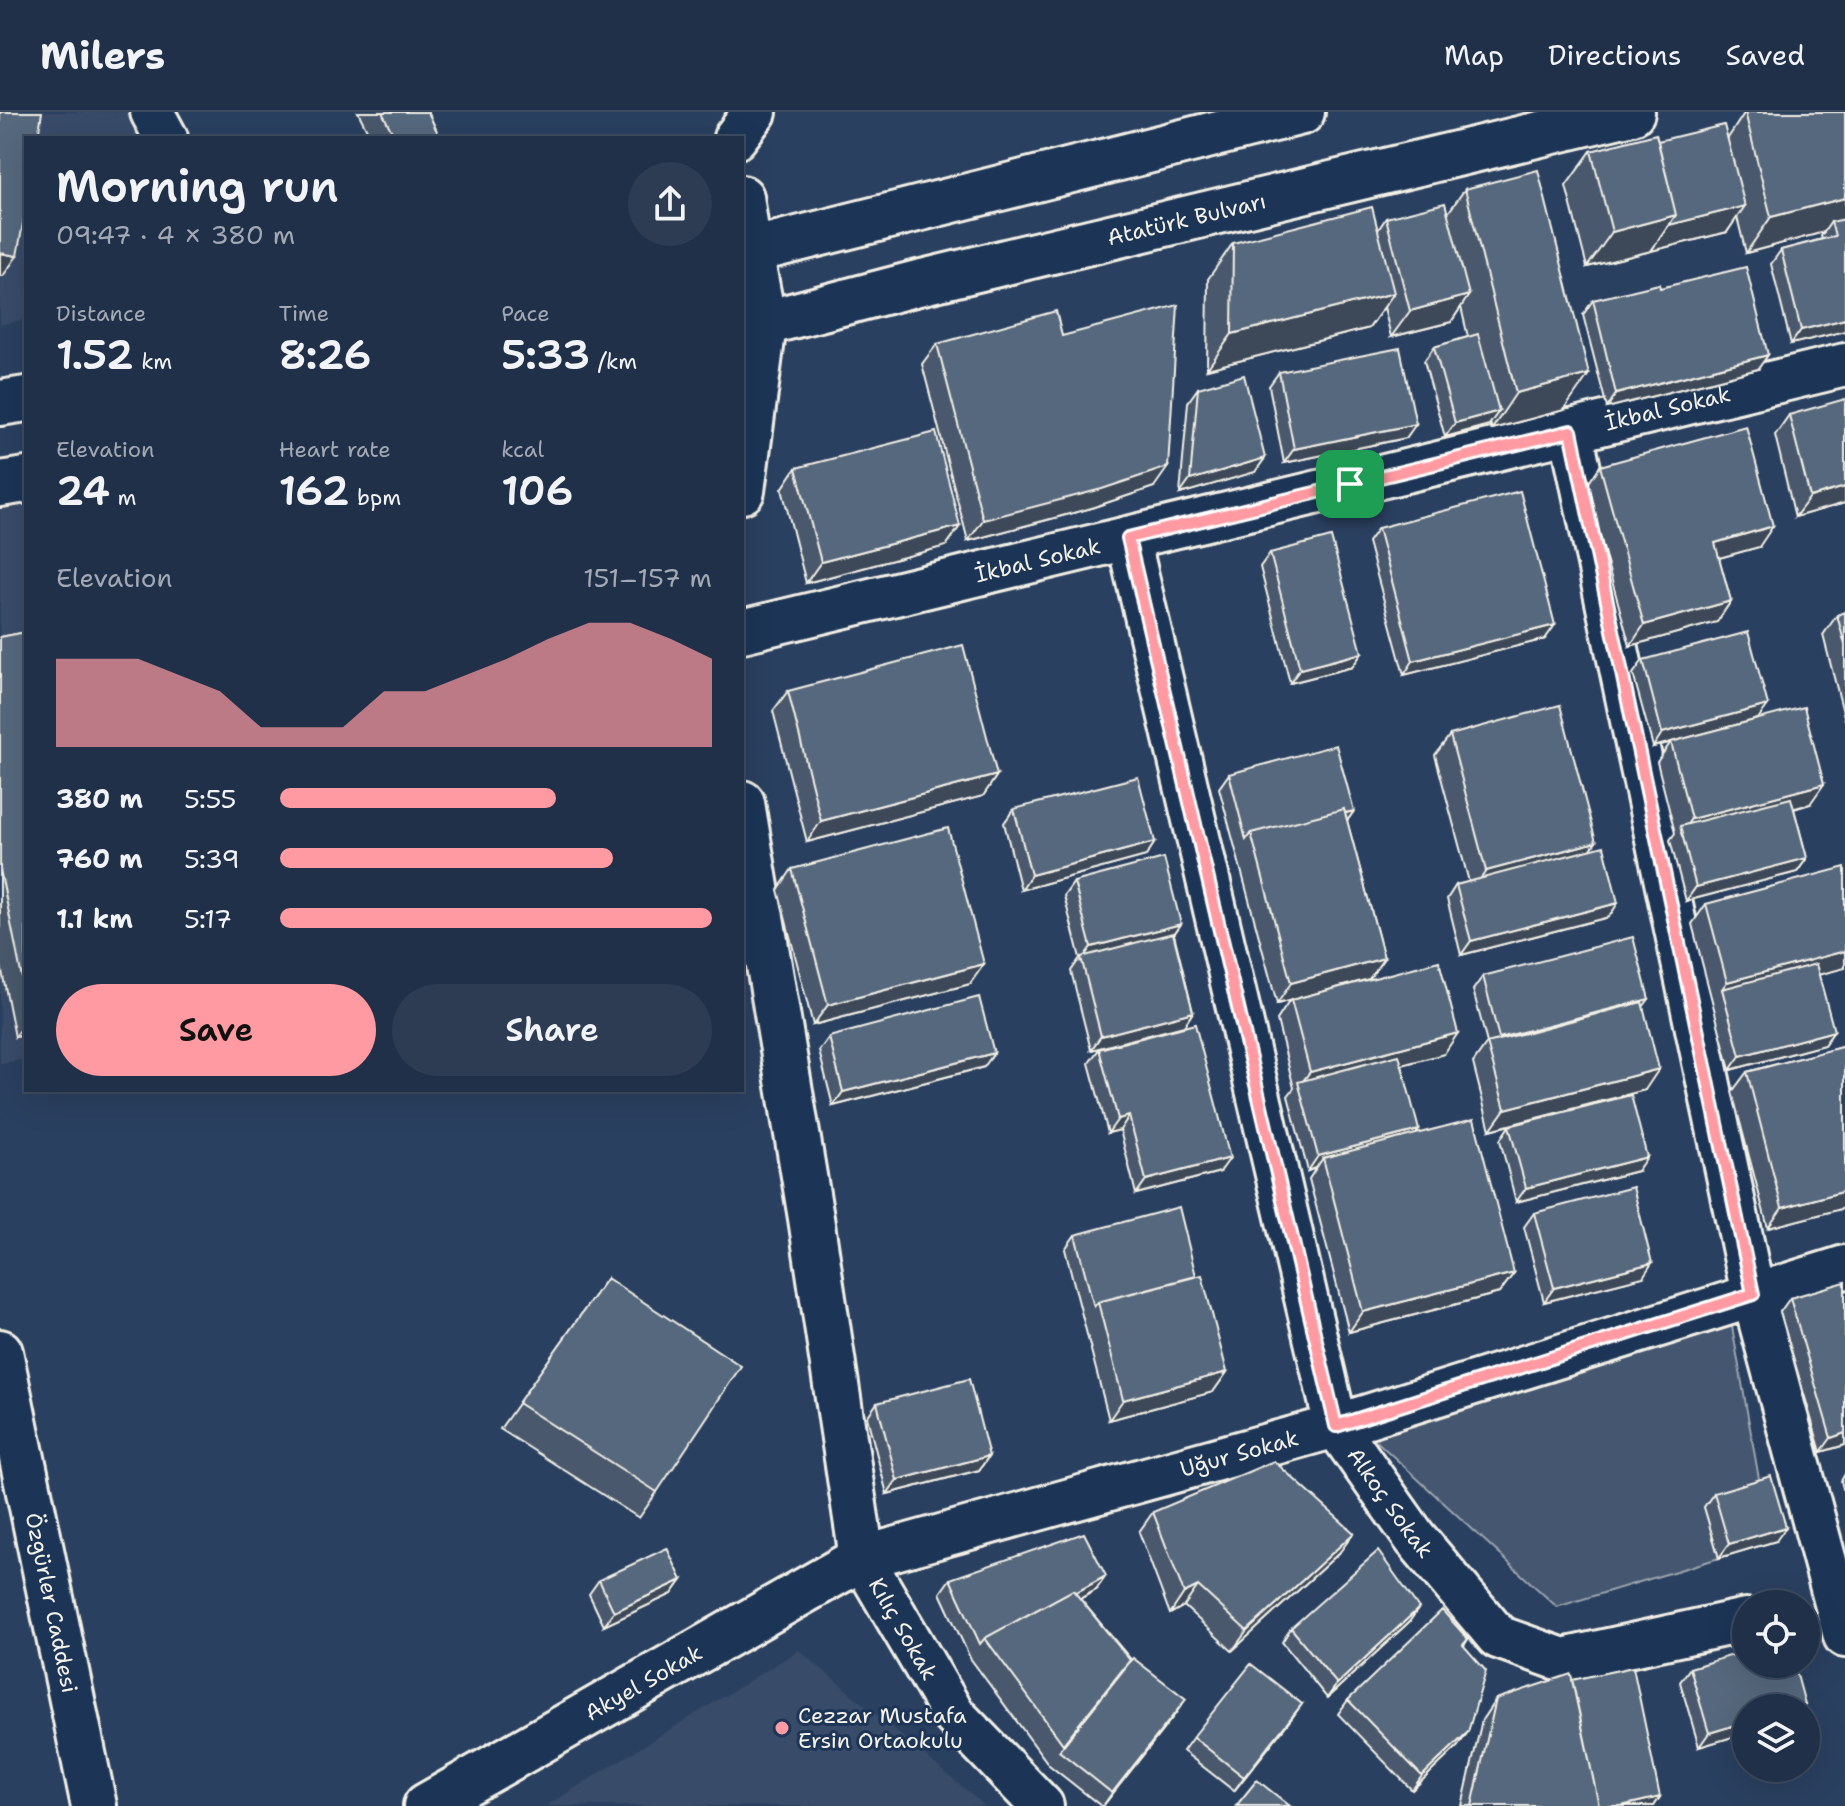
<!DOCTYPE html>
<meta charset="utf-8">
<style>
body{margin:0;font-family:"Shantell Sans",sans-serif;background:#2d3c52;color:#f1f3f6;height:100vh;display:flex;flex-direction:column;font-size:30px;white-space:nowrap}
*{box-sizing:border-box;margin:0}
p{font-size:26px;color:#a2a9b4}
.icon{flex:none;width:44px;height:44px;fill:none;stroke:currentColor;stroke-width:2;stroke-linecap:round;stroke-linejoin:round}
.map{position:relative;flex:1;overflow:hidden}
.panel{position:absolute;left:24px;top:24px;width:720px;height:956px;display:flex;flex-direction:column;background:#203048;border-radius:0px;box-shadow:0 8px 32px #0002,0 0 0 2px #3d4b60}
.panel>*{flex:none}
.buttons{position:absolute;left:1732px;top:1478px;display:grid;gap:16px}
.buttons a{display:grid;place-items:center;width:88px;height:88px;border-radius:50%;background:#203048;box-shadow:0 8px 32px #0002,0 0 0 2px #3d4b60;font-size:40px}
.pin{position:absolute;display:grid;place-items:center;width:68px;height:68px;color:#fff;margin:-34px;border-radius:16px;box-shadow:0 4px 12px #0006}
.round{display:grid;place-items:center;flex:none;width:84px;height:84px;border-radius:42px;background:#2d3c52}
.head{display:flex;align-items:center;justify-content:space-between;height:136px;padding:0 32px}
h1{font-size:44px;font-weight:600;line-height:60px}
.metrics{display:grid;grid-template-columns:repeat(3,1fr);gap:12px;height:136px;padding:8px 32px}
.metrics div{display:grid;align-content:center}
.metrics b{font-size:40px;font-weight:600}
.metrics small{font-size:22px;font-weight:400}
.metrics p{font-size:22px}
.chart{height:224px;padding:16px 32px}
.chart p{display:flex;justify-content:space-between}
.chart svg{width:100%;height:144px;margin-top:8px;fill:#ff9aa2;opacity:.7}
.cta{display:flex;gap:16px;margin-top:auto;padding:16px 32px}
.cta a{flex:1;height:92px;border-radius:48px;background:#ff9aa2;color:#111;font-size:32px;font-weight:600;line-height:92px;text-align:center}
.cta a+a{background:#2d3c52;color:#f1f3f6}
ul{padding:0 32px;list-style:none;font-size:26px}
li{display:grid;grid-template-columns:128px 96px 1fr;align-items:center;height:60px}
li i{height:20px;border-radius:10px;background:#ff9aa2}
header{display:flex;align-items:center;gap:48px;box-sizing:border-box;height:112px;padding:0 40px;background:#203048;border-bottom:2px solid #3d4b60}
header strong{font-size:38px}
nav{display:flex;gap:44px;margin-inline-start:auto;font-size:28px}
.map>svg:first-child{display:block}
.built{fill:#374c69}
.green{fill:#445771;stroke:#9ca4ac;stroke-width:2}
.lines{fill:none;stroke-linecap:round;stroke-linejoin:round}
.street-casing{stroke:#f4f1e8;stroke-width:48}
.secondary-casing{stroke:#f4f1e8;stroke-width:50}
.primary-casing{stroke:#f4f1e8;stroke-width:50}
.street{stroke:#1d3557;stroke-width:42}
.secondary{stroke:#1d3557;stroke-width:44}
.primary{stroke:#1d3557;stroke-width:44}
.wall{fill:#4a596c;stroke:#f4f1e8;stroke-width:2}
.shaded-wall{fill:#3c4858;stroke:#f4f1e8;stroke-width:2}
.building{fill:#56677d;stroke:#f4f1e8;stroke-width:2}
.route-casing{stroke:#fff;stroke-width:16}
.route{stroke:#ff9aa2;stroke-width:10}
.poi-dot{fill:#ff9aa2;stroke:#1d3557;stroke-width:3}
.labels{text-anchor:middle;dominant-baseline:central;stroke-width:6;stroke-linejoin:round;paint-order:stroke}
.street-label{font-size:22px;fill:#f4f1e8;stroke:#1d3557}
.poi-label{font-size:22px;fill:#f4f1e8;stroke:#1d3557;text-anchor:start}
</style>
<header>
<strong>Milers</strong>
<nav><a>Map</a><a>Directions</a><a>Saved</a></nav>
</header>
<div class="map">
<svg width="1845" height="1694" viewBox="0 0 1845 1694">
<rect width="100%" height="100%" fill="#2a4060"/>
<filter id="ink" filterUnits="userSpaceOnUse"><feTurbulence type="fractalNoise" baseFrequency=".0125" numOctaves="2"/><feDisplacementMap in="SourceGraphic" scale="16" xChannelSelector="R" yChannelSelector="G"/><feConvolveMatrix kernelMatrix="1 2 1 2 8 2 1 2 1" color-interpolation-filters="sRGB"/></filter>
<g filter="url(#ink)">
<path class="built" d="M 0,0 L 133,0 L 143,26 L 26,26 L 26,207 L 0,213 Z
M 26,385 L 26,947 L 0,952 L 0,390 Z
M 799,1538 L 985,1694 L 546,1694 Z"/>
<path class="green" d="M 1731,1209 L 1761,1378 L 1704,1395 L 1719,1446 L 1557,1495 L 1372,1325 Z"/>
<g class="lines">
<defs>
<g id="street">
<path d="M 152,0 L 166,26"/>
<path d="M 735,26 L 755,0"/>
<path d="M 742,85 L 750,139"/>
<path d="M 1571,319 L 1753,1182 L 1845,1524"/>
<path id="s1" d="M 1128,426 L 1336,1314 L 1415,1426 L 1498,1525 L 1563,1548 L 1746,1508"/>
<path id="s2" d="M 742,519 L 1845,253"/>
<path id="s3" d="M 1042,1694 L 953,1602 L 862,1446 L 1336,1314 L 1845,1155"/>
</g>
<g id="secondary">
<path d="M 742,379 L 764,212 L 750,139"/>
<path id="s4" d="M 0,1240 L 94,1694"/>
<path id="s5" d="M 426,1694 L 862,1446 L 811,1106 L 742,691"/>
</g>
<g id="primary">
<path d="M 742,141 L 1302,0"/>
<path id="s6" d="M 742,217 L 914,172 L 1632,0"/>
<path d="M 0,291 L 26,287"/>
<path d="M 0,372 L 26,368"/>
</g>
</defs>
<use href="#street" class="street-casing"/>
<use href="#secondary" class="secondary-casing"/>
<use href="#primary" class="primary-casing"/>
<use href="#street" class="street"/>
<use href="#secondary" class="secondary"/>
<use href="#primary" class="primary"/>
</g>
<path class="wall" d="M 358,0 L 428,0 L 440,26 L 371,26 Z
M 1745,0 L 1845,0 L 1845,219 L 1791,232 L 1771,152 L 1781,138 L 1822,127 L 1821,124 L 1824,120 L 1746,141 L 1737,105 L 1727,120 L 1587,155 L 1566,74 L 1591,39 L 1658,29 L 1728,26 Z
M 1465,77 L 1564,298 L 1492,317 L 1490,311 L 1489,313 L 1445,325 L 1424,249 L 1434,235 L 1468,225 L 1461,195 L 1451,210 L 1391,225 L 1384,195 L 1369,216 L 1207,257 L 1208,167 L 1233,131 L 1378,118 L 1386,106 L 1448,101 Z
M 1660,176 L 1758,257 L 1607,296 L 1583,203 L 1593,188 Z
M 1062,224 L 1154,375 L 1088,397 L 968,429 L 922,252 L 937,232 Z
M 1279,260 L 1406,326 L 1284,351 L 1269,274 Z
M 1198,276 L 1265,346 L 1255,360 L 1180,382 L 1188,290 Z
M 1789,303 L 1845,391 L 1795,405 L 1775,323 Z
M 1600,354 L 1759,435 L 1719,446 L 1731,489 L 1717,510 L 1630,534 L 1586,375 Z
M 796,356 L 960,414 L 946,434 L 806,471 L 782,377 Z
M 1378,416 L 1545,527 L 1404,563 L 1368,430 Z
M 1270,441 L 1362,541 L 1352,555 L 1290,571 L 1260,455 Z
M 1845,500 L 1845,608 L 1823,523 L 1837,503 Z
M 26,520 L 26,923 L 15,925 L 0,849 L 0,525 Z
M 1643,548 L 1758,607 L 1653,635 L 1633,562 Z
M 788,579 L 997,663 L 983,684 L 807,730 L 773,599 Z
M 1450,623 L 1591,738 L 1609,805 L 1461,843 L 1447,787 L 1456,773 L 1469,770 L 1435,643 Z
M 1671,630 L 1810,692 L 1794,697 L 1807,746 L 1797,760 L 1686,789 L 1670,728 L 1675,721 L 1657,650 Z
M 1229,662 L 1354,699 L 1347,709 L 1384,846 L 1369,867 L 1444,942 L 1402,953 L 1417,1022 L 1514,1161 L 1499,1181 L 1349,1220 L 1309,1067 L 1316,1056 L 1308,1059 L 1288,984 L 1294,976 L 1277,908 L 1290,888 L 1277,892 L 1219,676 Z
M 1014,697 L 1155,730 L 1146,744 L 1021,778 L 1004,711 Z
M 792,757 L 970,872 L 813,913 L 778,778 Z
M 1074,770 L 1181,812 L 1174,822 L 1193,900 L 1184,914 L 1091,938 L 1071,859 L 1080,846 L 1064,784 Z
M 1706,792 L 1834,919 L 1824,933 L 1730,958 L 1692,812 Z
M 1483,864 L 1649,887 L 1643,895 L 1645,978 L 1490,1018 L 1473,951 L 1487,931 L 1473,878 Z
M 829,925 L 984,955 L 833,994 L 819,939 Z
M 1845,934 L 1845,1096 L 1768,1116 L 1732,980 L 1747,960 Z
M 1099,937 L 1220,1060 L 1136,1082 L 1120,1018 L 1108,1021 L 1089,951 Z
M 1509,1014 L 1637,1059 L 1516,1090 L 1500,1028 Z
M 1534,1101 L 1643,1165 L 1544,1190 L 1524,1115 Z
M 1075,1123 L 1196,1164 L 1227,1260 L 1213,1280 L 1109,1308 L 1065,1137 Z
M 607,1166 L 657,1380 L 639,1406 L 500,1317 Z
M 1790,1186 L 1845,1333 L 1821,1340 L 1780,1200 Z
M 877,1291 L 989,1344 L 979,1358 L 887,1382 L 867,1305 Z
M 1845,1362 L 1845,1384 L 1841,1369 Z
M 1714,1381 L 1776,1429 L 1719,1446 L 1704,1395 Z
M 1153,1400 L 1339,1441 L 1232,1539 L 1184,1494 L 1170,1502 L 1139,1420 Z
M 950,1467 L 1096,1478 L 1080,1487 L 1176,1601 L 1103,1694 L 1101,1694 L 1049,1653 L 970,1546 L 940,1481 Z
M 599,1468 L 682,1468 L 672,1482 L 604,1514 L 589,1482 Z
M 1409,1510 L 1327,1586 L 1282,1530 L 1291,1516 Z
M 1468,1527 L 1464,1534 L 1458,1634 L 1412,1678 L 1338,1602 L 1348,1588 Z
M 1690,1556 L 1805,1592 L 1803,1596 L 1746,1596 L 1746,1621 L 1699,1635 L 1680,1570 Z
M 1572,1568 L 1660,1685 L 1654,1694 L 1462,1694 L 1482,1608 L 1496,1587 Z
M 1302,1592 L 1234,1679 L 1183,1639 L 1193,1625 Z"/>
<path class="shaded-wall" d="M 1845,86 L 1845,115 L 1831,110 L 1824,120 L 1746,141 L 1771,105 Z
M 1745,94 L 1727,120 L 1651,139 L 1669,113 Z
M 1676,103 L 1651,139 L 1587,155 L 1612,120 Z
M 0,141 L 17,144 L 3,164 L 0,164 Z
M 1394,181 L 1369,216 L 1207,257 L 1232,222 Z
M 1469,183 L 1451,210 L 1391,225 L 1410,199 Z
M 1845,207 L 1845,219 L 1791,232 L 1801,218 Z
M 1768,243 L 1758,257 L 1607,296 L 1616,282 Z
M 1589,262 L 1564,298 L 1492,317 L 1516,281 Z
M 1499,299 L 1489,313 L 1445,325 L 1455,311 Z
M 1416,312 L 1406,326 L 1284,351 L 1294,337 Z
M 1265,346 L 1255,360 L 1180,382 L 1190,368 Z
M 1168,355 L 1154,375 L 1088,397 L 968,429 L 983,408 Z
M 1845,375 L 1845,391 L 1795,405 L 1810,385 Z
M 960,414 L 946,434 L 806,471 L 821,450 Z
M 1773,414 L 1759,435 L 1701,451 L 1715,431 Z
M 1731,489 L 1717,510 L 1630,534 L 1644,513 Z
M 1555,513 L 1545,527 L 1404,563 L 1413,549 Z
M 1362,541 L 1352,555 L 1290,571 L 1300,557 Z
M 1768,593 L 1758,607 L 1653,635 L 1662,621 Z
M 997,663 L 983,684 L 807,730 L 821,709 Z
M 1824,672 L 1810,692 L 1683,726 L 1681,721 L 1691,707 Z
M 1354,699 L 1344,713 L 1252,726 Z
M 1155,730 L 1146,744 L 1021,778 L 1031,763 Z
M 1596,730 L 1582,750 L 1472,779 L 1486,759 Z
M 1807,746 L 1797,760 L 1686,789 L 1696,775 Z
M 1618,791 L 1609,805 L 1461,843 L 1471,829 Z
M 1181,812 L 1171,826 L 1081,849 L 1091,835 Z
M 1845,839 L 1845,856 L 1725,887 L 1722,877 L 1727,870 Z
M 1384,846 L 1369,867 L 1277,892 L 1291,871 Z
M 984,852 L 970,872 L 813,913 L 828,893 Z
M 1193,900 L 1184,914 L 1091,938 L 1101,924 Z
M 26,910 L 26,923 L 15,925 Z
M 1834,919 L 1824,933 L 1730,958 L 1740,944 Z
M 1458,921 L 1444,942 L 1301,979 L 1299,974 L 1310,960 Z
M 994,941 L 984,955 L 833,994 L 843,980 Z
M 1659,957 L 1645,978 L 1490,1018 L 1505,997 Z
M 1129,1004 L 1120,1018 L 1108,1021 L 1118,1007 Z
M 1419,1018 L 1409,1032 L 1323,1046 L 1316,1056 L 1308,1059 L 1318,1044 Z
M 1647,1045 L 1637,1059 L 1516,1090 L 1526,1076 Z
M 1230,1046 L 1220,1060 L 1136,1082 L 1146,1068 Z
M 1845,1079 L 1845,1096 L 1768,1116 L 1782,1096 Z
M 1652,1151 L 1643,1165 L 1544,1190 L 1554,1176 Z
M 1514,1161 L 1499,1181 L 1349,1220 L 1363,1200 Z
M 1227,1260 L 1213,1280 L 1109,1308 L 1123,1288 Z
M 1845,1321 L 1845,1333 L 1821,1340 L 1831,1326 Z
M 989,1344 L 979,1358 L 887,1382 L 897,1368 Z
M 1786,1415 L 1776,1429 L 1719,1446 L 1729,1432 Z
M 1354,1421 L 1339,1441 L 1232,1539 L 1247,1519 Z
M 1106,1464 L 1096,1478 L 991,1535 L 987,1529 Z
M 682,1468 L 672,1482 L 604,1514 L 614,1500 Z
M 1198,1474 L 1184,1494 L 1170,1502 L 1184,1481 Z
M 1419,1496 L 1409,1510 L 1327,1586 L 1337,1572 Z
M 1186,1587 L 1176,1601 L 1103,1694 L 1112,1681 Z
M 1302,1592 L 1292,1606 L 1234,1679 L 1244,1665 Z
M 1746,1610 L 1746,1621 L 1699,1635 L 1709,1621 Z
M 1468,1620 L 1458,1634 L 1412,1678 L 1422,1664 Z
M 1660,1685 L 1654,1694 L 1621,1694 Z"/>
<path class="building" d="M 0,0 L 42,0 L 38,26 L 26,26 L 26,95 L 17,144 L 0,141 Z
M 382,0 L 428,0 L 440,26 L 395,26 Z
M 1745,0 L 1845,0 L 1845,86 L 1771,105 Z
M 1724,13 L 1745,94 L 1669,113 L 1676,103 L 1658,29 Z
M 1656,22 L 1676,103 L 1612,120 L 1591,39 Z
M 1538,58 L 1589,262 L 1516,281 L 1465,77 Z
M 1445,91 L 1469,183 L 1410,199 L 1386,106 Z
M 1372,95 L 1394,181 L 1232,222 L 1233,131 Z
M 1845,107 L 1845,207 L 1801,218 L 1781,138 L 1835,124 L 1831,110 Z
M 1746,155 L 1768,243 L 1616,282 L 1593,188 L 1659,172 L 1660,176 Z
M 1178,193 L 1168,355 L 1102,377 L 983,408 L 937,232 L 1056,199 L 1062,224 Z
M 1478,222 L 1499,299 L 1455,311 L 1434,235 Z
M 1400,236 L 1416,312 L 1294,337 L 1279,260 Z
M 1244,263 L 1265,346 L 1190,368 L 1198,276 Z
M 1845,287 L 1845,375 L 1810,385 L 1789,303 Z
M 1746,314 L 1773,414 L 1715,431 L 1731,489 L 1644,513 L 1600,354 Z
M 936,320 L 960,414 L 821,450 L 796,356 Z
M 1520,379 L 1555,513 L 1413,549 L 1378,416 Z
M 1331,425 L 1362,541 L 1300,557 L 1270,441 Z
M 1845,500 L 1845,533 L 1837,503 Z
M 26,520 L 26,886 L 0,757 L 0,525 Z
M 1748,520 L 1768,593 L 1662,621 L 1643,548 Z
M 963,533 L 997,663 L 821,709 L 788,579 Z
M 1560,593 L 1596,730 L 1486,759 L 1450,623 Z
M 1804,595 L 1824,672 L 1691,707 L 1671,630 Z
M 1336,633 L 1354,699 L 1345,701 L 1344,697 L 1251,721 L 1246,728 L 1229,662 Z
M 1138,665 L 1155,730 L 1031,763 L 1014,697 Z
M 1791,686 L 1807,746 L 1696,775 L 1680,714 Z
M 1344,697 L 1384,846 L 1291,871 L 1251,721 Z
M 948,716 L 984,852 L 828,893 L 792,757 Z
M 1604,734 L 1618,791 L 1471,829 L 1456,773 Z
M 1164,746 L 1181,812 L 1091,835 L 1074,770 Z
M 1845,755 L 1845,839 L 1727,870 L 1706,792 Z
M 1173,821 L 1193,900 L 1101,924 L 1081,845 Z
M 1633,825 L 1649,887 L 1499,926 L 1483,864 Z
M 1439,849 L 1458,921 L 1310,960 L 1291,888 Z
M 1816,852 L 1834,919 L 1740,944 L 1722,877 Z
M 979,885 L 994,941 L 843,980 L 829,925 Z
M 1642,890 L 1659,957 L 1505,997 L 1487,931 Z
M 1195,912 L 1230,1046 L 1146,1068 L 1129,1004 L 1118,1007 L 1099,937 Z
M 1845,934 L 1845,1079 L 1782,1096 L 1747,960 Z
M 1399,943 L 1419,1018 L 1318,1044 L 1298,970 Z
M 1631,983 L 1647,1045 L 1526,1076 L 1509,1014 Z
M 1474,1007 L 1514,1161 L 1363,1200 L 1323,1046 Z
M 1633,1075 L 1652,1151 L 1554,1176 L 1534,1101 Z
M 1179,1095 L 1196,1164 L 1098,1190 L 1094,1195 L 1075,1123 Z
M 1202,1163 L 1227,1260 L 1123,1288 L 1098,1190 Z
M 607,1166 L 741,1254 L 657,1380 L 518,1291 Z
M 1845,1170 L 1845,1321 L 1831,1326 L 1790,1186 Z
M 969,1267 L 989,1344 L 897,1368 L 877,1291 Z
M 1274,1349 L 1354,1421 L 1247,1519 L 1198,1474 L 1184,1481 L 1153,1400 Z
M 1771,1364 L 1786,1415 L 1729,1432 L 1714,1381 Z
M 1084,1421 L 1106,1464 L 1075,1481 L 1073,1478 L 985,1526 L 980,1532 L 950,1467 Z
M 667,1436 L 682,1468 L 614,1500 L 599,1468 Z
M 1378,1439 L 1419,1496 L 1337,1572 L 1291,1516 Z
M 1073,1478 L 1130,1548 L 1063,1632 L 985,1526 Z
M 1442,1498 L 1468,1527 L 1463,1533 L 1486,1559 L 1468,1620 L 1422,1664 L 1348,1588 Z
M 1746,1539 L 1746,1552 L 1794,1552 L 1805,1592 L 1792,1596 L 1746,1596 L 1746,1610 L 1709,1621 L 1690,1556 Z
M 1133,1546 L 1186,1587 L 1112,1681 L 1059,1639 Z
M 1251,1552 L 1302,1592 L 1244,1665 L 1193,1625 Z
M 1633,1555 L 1660,1685 L 1621,1694 L 1599,1694 L 1572,1568 Z
M 1571,1562 L 1599,1694 L 1472,1694 L 1496,1587 Z
M 1257,1668 L 1290,1694 L 1236,1694 Z"/>
</g>
<g class="lines" filter="url(#ink)">
<defs>
<path id="route" d="M 1571,319 L 1753,1182 L 1336,1314 L 1128,426 Z"/>
</defs>
<use href="#route" class="route-casing"/>
<use href="#route" class="route"/>
</g>
<circle class="poi-dot" cx="782" cy="1616" r="8"/>
<g class="labels">
<g class="street-label">
<text stroke="none"><textPath href="#s6" startOffset="458">Atatürk Bulvarı</textPath></text>
<text stroke="none"><textPath href="#s2" startOffset="952">İkbal Sokak</textPath></text>
<text stroke="none"><textPath href="#s2" startOffset="304">İkbal Sokak</textPath></text>
<text stroke="none"><textPath href="#s3" startOffset="700">Uğur Sokak</textPath></text>
<text stroke="none"><textPath href="#s1" startOffset="1006">Alkoç Sokak</textPath></text>
<text stroke="none"><textPath href="#s4" startOffset="256">Özgürler Caddesi</textPath></text>
<text transform="translate(903 1517) rotate(60)">Kılıç Sokak</text>
<text stroke="none"><textPath href="#s5" startOffset="250">Akyel Sokak</textPath></text>
</g>
<g class="poi-label">
<text x="798" y="1603">Cezzar Mustafa<tspan x="798" dy="25">Ersin Ortaokulu</tspan></text>
</g>
</g>
</svg>
<div class="buttons">
<a><svg class="icon" aria-label="locate" viewBox="0 0 24 24"><circle cx="12" cy="12" r="6"/><path d="M12 2v4M12 18v4M2 12h4M18 12h4"/></svg></a>
<a><svg class="icon" aria-label="layers" viewBox="0 0 24 24"><path d="M12 4l9 5-9 5-9-5zM3 14l9 5 9-5"/></svg></a>
</div>
<div class="pin" style="left:1350px;top:372px;background:#1e9e55"><svg class="icon" aria-label="arrive" viewBox="0 0 24 24"><path d="M6 21V4h12l-3 4 3 4H6"/></svg></div>
<section class="panel">
<div class="head"><div><h1>Morning run</h1><p>09:47 · 4 × 380 m</p></div><a class="round"><svg class="icon" aria-label="share" viewBox="0 0 24 24"><path d="M12 15V3M7 8l5-5 5 5M5 13v7h14v-7"/></svg></a></div>
<div class="metrics">
<div><p>Distance</p><b>1.52<small> km</small></b></div>
<div><p>Time</p><b>8:26</b></div>
<div><p>Pace</p><b>5:33<small> /km</small></b></div>
</div>
<div class="metrics">
<div><p>Elevation</p><b>24<small> m</small></b></div>
<div><p>Heart rate</p><b>162<small> bpm</small></b></div>
<div><p>kcal</p><b>106</b></div>
</div>
<div class="chart"><p><span>Elevation</span>151–157 m</p>
<svg viewBox="0 0 160 44" preserveAspectRatio="none"><path d="M0 44V17L10 17L20 17L30 22L40 27L50 38L60 38L70 38L80 27L90 27L100 22L110 17L120 11L130 6L140 6L150 11L160 17V44z"/></svg>
</div>
<ul>
<li><b>380 m</b>5:55<i style="width:64%"></i></li>
<li><b>760 m</b>5:39<i style="width:77%"></i></li>
<li><b>1.1 km</b>5:17<i style="width:100%"></i></li>
</ul>
<div class="cta"><a>Save</a><a>Share</a></div>
</section>
</div>
